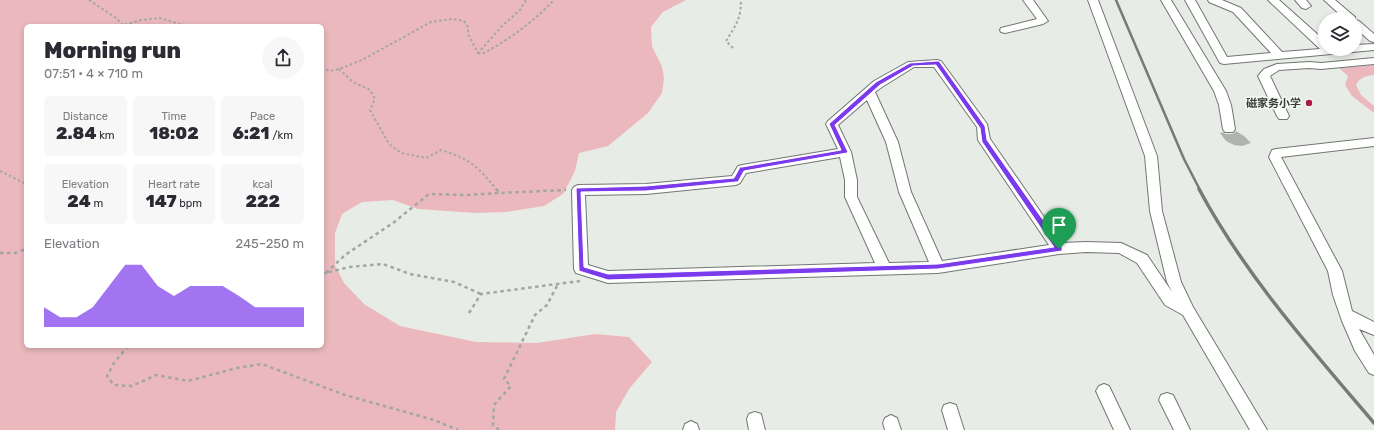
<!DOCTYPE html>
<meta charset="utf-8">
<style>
body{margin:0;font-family:Rubik,"Noto Sans SC",sans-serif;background:#f7f7f7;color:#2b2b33;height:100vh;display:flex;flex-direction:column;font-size:15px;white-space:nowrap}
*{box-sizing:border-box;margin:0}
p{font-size:13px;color:#7c7c81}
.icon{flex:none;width:22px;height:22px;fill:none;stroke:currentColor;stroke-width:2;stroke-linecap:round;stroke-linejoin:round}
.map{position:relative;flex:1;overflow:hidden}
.panel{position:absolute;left:24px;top:24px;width:300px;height:324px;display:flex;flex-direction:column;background:#fff;border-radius:6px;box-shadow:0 2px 6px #0003}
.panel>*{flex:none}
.tools{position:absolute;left:1318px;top:12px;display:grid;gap:8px}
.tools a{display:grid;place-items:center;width:44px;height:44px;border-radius:50%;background:#fff;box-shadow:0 2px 6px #0003;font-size:20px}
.pin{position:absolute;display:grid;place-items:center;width:34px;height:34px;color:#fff;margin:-41px -17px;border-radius:50% 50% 50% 0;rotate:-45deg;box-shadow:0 0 4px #0007}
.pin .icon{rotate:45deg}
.round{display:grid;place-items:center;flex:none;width:42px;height:42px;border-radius:21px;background:#f7f7f7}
.head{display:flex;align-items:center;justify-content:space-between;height:68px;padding:0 20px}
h1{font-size:22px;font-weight:800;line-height:30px}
.metrics{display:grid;grid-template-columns:repeat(3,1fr);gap:6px;height:68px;padding:4px 20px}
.metrics div{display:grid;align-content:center;border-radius:6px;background:#f7f7f7;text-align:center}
.metrics b{font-size:17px;font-weight:800}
.metrics small{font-size:11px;font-weight:400}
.metrics p{font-size:11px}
.chart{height:112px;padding:8px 20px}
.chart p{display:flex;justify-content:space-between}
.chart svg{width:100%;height:72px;margin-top:4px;fill:#7c3aed;opacity:.7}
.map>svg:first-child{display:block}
.green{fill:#ebb9bd;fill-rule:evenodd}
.building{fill:#b0b4ae}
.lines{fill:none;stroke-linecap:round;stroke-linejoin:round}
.minor-casing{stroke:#727670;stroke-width:2}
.path-far1{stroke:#a3a6a2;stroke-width:2;stroke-dasharray:2.5 2.5;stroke-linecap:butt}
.path{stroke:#a3a6a2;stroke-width:2.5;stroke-dasharray:3.5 3.5;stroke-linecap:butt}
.minor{fill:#fff;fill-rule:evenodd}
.rail-far1{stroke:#777a76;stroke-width:2.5}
.rail{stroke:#777a76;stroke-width:3.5}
.route{fill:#7c3aed;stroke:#fff;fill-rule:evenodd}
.poi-dot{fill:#ad1940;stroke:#f5f9f3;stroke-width:1.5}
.labels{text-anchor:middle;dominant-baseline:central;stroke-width:3;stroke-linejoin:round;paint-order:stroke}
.poi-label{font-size:11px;font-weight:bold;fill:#393a38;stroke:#f5f9f3;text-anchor:end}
</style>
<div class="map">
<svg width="1374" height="430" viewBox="0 0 1374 430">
<rect width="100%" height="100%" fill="#e8ece6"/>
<path class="green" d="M 0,0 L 686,0 L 663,12 L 651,27 L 652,46 L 662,67 L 664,78 L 662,93 L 648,113 L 608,146 L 579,153 L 575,171 L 563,194 L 544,206 L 506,212 L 476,213 L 418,209 L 393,200 L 362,202 L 342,214 L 335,233 L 335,265 L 344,283 L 364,304 L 400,326 L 476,342 L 537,343 L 595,334 L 629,337 L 652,362 L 629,389 L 616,412 L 615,430 L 0,430 ZM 26,26 L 322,26 L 322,346 L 26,346 Z
M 1374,65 L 1374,75 C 1366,76 1360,77 1356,85 L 1361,95 L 1374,106 L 1374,113 L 1352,96 L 1345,85 L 1348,76 L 1339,68 Z"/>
<path class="building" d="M 1236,131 L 1244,136 L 1251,143 L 1242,146 L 1234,145 L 1226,141 L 1220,133 L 1223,132 L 1225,134 L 1233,134 Z"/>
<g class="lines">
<defs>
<path id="minor" d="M 1023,0 L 1033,0 L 1048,21 L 1043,24 L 1005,33 L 1001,32 L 1000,30 L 1001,28 L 1037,19 Z
M 1088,0 L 1098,0 L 1157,156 L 1162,211 L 1181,282 L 1193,307 L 1267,430 L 1250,430 L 1183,315 L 1165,305 L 1137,263 L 1119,253 L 1086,252 L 1059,254 L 938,273 L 608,283 L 576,273 L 574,269 L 572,190 L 574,187 L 578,185 L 646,184 L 732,176 L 738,166 L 742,165 L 838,149 L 826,124 L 828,121 L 874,81 L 908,62 L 937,60 L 941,61 L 987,124 L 990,139 L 1062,243 L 1086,242 L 1121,243 L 1147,255 L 1172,292 L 1167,282 L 1150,211 L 1145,156 ZM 914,67 L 934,67 L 977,127 L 978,140 L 980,143 L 1049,245 L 942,261 L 911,192 L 898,142 L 875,92 L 882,87 ZM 867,100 L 886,142 L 899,192 L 929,262 L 889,263 L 857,197 L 857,180 L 851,152 L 838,125 ZM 840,157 L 845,180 L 845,197 L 875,263 L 608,271 L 588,265 L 585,195 L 646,194 L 736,185 L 740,183 L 746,173 Z
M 1161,0 L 1171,0 L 1226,91 L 1231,105 L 1235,129 L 1233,132 L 1225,132 L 1223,129 L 1219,105 L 1214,91 Z
M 1185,0 L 1195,0 L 1227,57 L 1271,53 L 1233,12 L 1209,2 L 1208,0 L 1222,0 L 1241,8 L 1282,52 L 1320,49 L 1268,0 L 1279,0 L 1325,41 L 1325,49 L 1355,49 L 1355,45 L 1374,44 L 1374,50 L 1224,64 L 1220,63 Z
M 1295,0 L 1306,0 L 1311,6 L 1306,9 L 1302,8 Z
M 1324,0 L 1335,0 L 1355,17 L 1355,20 L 1359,21 L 1374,34 L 1374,42 L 1370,41 L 1355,28 L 1355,19 L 1345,19 Z
M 1374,58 L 1374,64 L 1321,69 L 1309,68 L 1279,70 L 1270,76 L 1289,116 L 1287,119 L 1279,119 L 1277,116 L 1258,76 L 1264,69 L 1277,64 L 1309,62 L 1321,63 Z
M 1374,138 L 1374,146 L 1281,157 L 1342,271 L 1352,311 L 1374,322 L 1374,335 L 1359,329 L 1374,355 L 1374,375 L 1369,373 L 1355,351 L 1342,321 L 1333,295 L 1328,271 L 1269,157 L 1272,150 L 1276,149 Z
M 1104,384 L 1109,386 L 1130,430 L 1114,430 L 1096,391 L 1099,386 Z
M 1167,393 L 1173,395 L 1190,430 L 1174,430 L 1159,400 L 1161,395 Z
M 950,403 L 956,405 L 964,430 L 948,430 L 942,410 L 944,405 Z
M 755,412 L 761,414 L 765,430 L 749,430 L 747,419 L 749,414 Z
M 891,415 L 897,418 L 901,430 L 885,430 L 883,423 L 885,418 Z
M 691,421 L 697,424 L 699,430 L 683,430 L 685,424 Z"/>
</defs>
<use href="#minor" class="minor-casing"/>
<path class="path-far1" d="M 89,0 L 116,18 L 123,25
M 120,26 L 141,20 L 160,18 L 186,26
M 733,48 L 726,41 C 736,25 741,19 741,0
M 478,53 L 482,54 C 509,40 533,22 554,0
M 322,67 L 329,71 L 339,69 L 362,60 L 431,22 L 452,19 L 464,21 L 468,27 L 468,34 L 478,53 L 502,26 L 520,10 L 526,0
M 339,69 L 353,82 L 370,90 L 375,99 L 370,110 L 389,144 L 401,153 L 426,158 L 441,150 C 472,160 477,166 497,190
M 0,171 L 26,184"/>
<path class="path" d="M 496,189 L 500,193 L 566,190
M 0,253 L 15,253 L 26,249
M 326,273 L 345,255 L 393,223 L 429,194 L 465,195 L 500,193
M 322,274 L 349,267 L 383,264 L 410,274 L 454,282 L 481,294
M 469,313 L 481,294 L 580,281
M 128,346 L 114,363 L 107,376 L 114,385 L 132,386 L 156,375 L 188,381 L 237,368 L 262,364 L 345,395 L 434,420 L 458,430
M 499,430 L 493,425 L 494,405 L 511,386 L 504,379 L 535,315 L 547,305 L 558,284"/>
<use href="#minor" class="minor"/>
<path class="rail-far1" d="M 1116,0 L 1184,159 L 1200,190"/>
<path class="rail" d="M 1199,189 C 1245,275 1311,349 1374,423"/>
</g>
<path class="route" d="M 937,61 L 939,61 L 985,126 L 987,140 L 1062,247 L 1062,251 L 938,269 L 608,280 L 579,271 L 576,188 L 646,186 L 734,178 L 740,167 L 742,167 L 841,150 L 829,124 L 830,123 L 876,82 L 910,63 ZM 936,65 L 980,128 L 982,142 L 1054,247 L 938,264 L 608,274 L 584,267 L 581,192 L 646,191 L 736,182 L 738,182 L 744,171 L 847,153 L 848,152 L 835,125 L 880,85 L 913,66 Z"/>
<circle class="poi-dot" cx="1309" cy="103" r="4"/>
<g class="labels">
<g class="poi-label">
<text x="1301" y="103">磁家务小学</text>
</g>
</g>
</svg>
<div class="tools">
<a><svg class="icon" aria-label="layers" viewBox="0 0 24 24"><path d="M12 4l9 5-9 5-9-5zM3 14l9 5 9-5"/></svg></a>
</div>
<div class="pin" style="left:1059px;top:249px;background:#1e9e55"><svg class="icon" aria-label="arrive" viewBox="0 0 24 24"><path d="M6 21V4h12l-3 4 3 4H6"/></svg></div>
<section class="panel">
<div class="head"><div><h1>Morning run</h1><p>07:51 · 4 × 710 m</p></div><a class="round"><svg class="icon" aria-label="share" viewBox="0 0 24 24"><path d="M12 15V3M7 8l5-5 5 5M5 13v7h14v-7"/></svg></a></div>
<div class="metrics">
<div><p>Distance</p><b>2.84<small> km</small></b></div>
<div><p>Time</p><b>18:02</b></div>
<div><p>Pace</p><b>6:21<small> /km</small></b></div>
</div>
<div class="metrics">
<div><p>Elevation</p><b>24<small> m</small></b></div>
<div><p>Heart rate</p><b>147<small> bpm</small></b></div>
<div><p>kcal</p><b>222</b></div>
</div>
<div class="chart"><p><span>Elevation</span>245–250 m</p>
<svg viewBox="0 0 160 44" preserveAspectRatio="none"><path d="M0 44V32L10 38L20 38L30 32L40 19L50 6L60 6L70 19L80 25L90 19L100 19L110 19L120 25L130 32L140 32L150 32L160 32V44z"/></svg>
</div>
</section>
</div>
